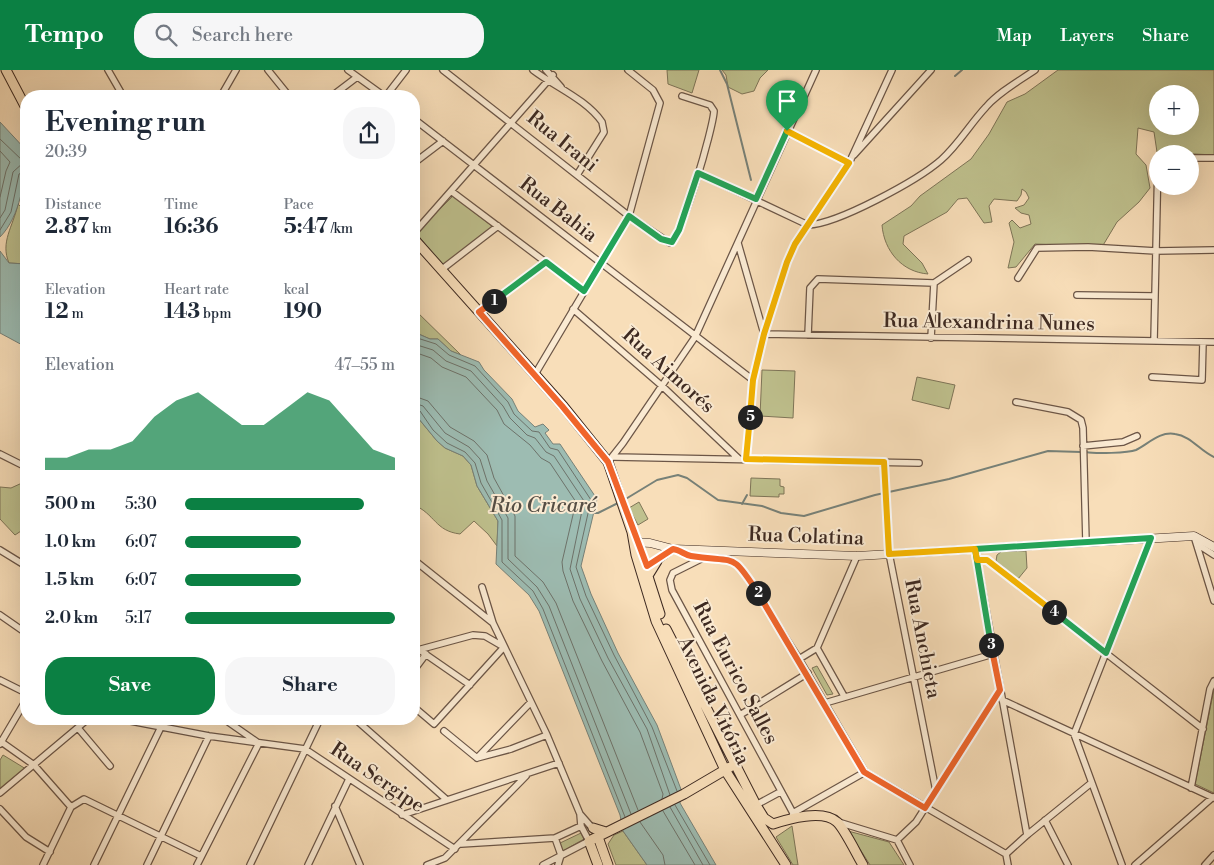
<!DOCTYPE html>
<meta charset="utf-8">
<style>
body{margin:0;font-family:"Libre Bodoni",serif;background:#f6f6f7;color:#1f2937;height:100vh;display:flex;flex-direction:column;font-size:19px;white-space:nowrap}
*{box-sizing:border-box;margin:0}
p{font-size:16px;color:#747a83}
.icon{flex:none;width:28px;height:28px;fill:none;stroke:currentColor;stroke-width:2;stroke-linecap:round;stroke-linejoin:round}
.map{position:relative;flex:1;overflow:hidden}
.drawer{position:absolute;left:20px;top:20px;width:400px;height:635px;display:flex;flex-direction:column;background:#fff;border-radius:20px;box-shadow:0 5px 20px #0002}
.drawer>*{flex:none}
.fabs{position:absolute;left:1149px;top:15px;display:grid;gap:10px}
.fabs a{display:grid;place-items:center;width:50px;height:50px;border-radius:50%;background:#fff;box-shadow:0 5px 20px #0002;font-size:25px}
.pin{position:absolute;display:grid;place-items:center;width:42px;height:42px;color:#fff;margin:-51px -21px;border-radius:50% 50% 50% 0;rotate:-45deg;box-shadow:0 0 5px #0007}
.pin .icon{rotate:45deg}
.km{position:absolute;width:25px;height:25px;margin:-12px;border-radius:50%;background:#222;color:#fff;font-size:14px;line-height:25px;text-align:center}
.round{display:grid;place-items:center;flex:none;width:52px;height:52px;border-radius:20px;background:#f6f6f7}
.overview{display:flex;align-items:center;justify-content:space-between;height:85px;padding:0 25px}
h1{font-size:28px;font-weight:700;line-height:38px}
.figures{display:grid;grid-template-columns:repeat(3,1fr);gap:8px;height:85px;padding:5px 25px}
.figures div{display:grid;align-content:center}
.figures b{font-size:21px;font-weight:700}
.figures small{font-size:14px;font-weight:400}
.figures p{font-size:14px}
.chart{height:140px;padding:10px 25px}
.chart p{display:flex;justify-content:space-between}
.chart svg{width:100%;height:90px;margin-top:5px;fill:#0b8043;opacity:.7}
.button{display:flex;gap:10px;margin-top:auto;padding:10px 25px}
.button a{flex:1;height:58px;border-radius:20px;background:#0b8043;color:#fff;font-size:20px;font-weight:700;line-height:58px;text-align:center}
.button a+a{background:#f6f6f7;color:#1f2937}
ul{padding:0 25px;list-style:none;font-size:16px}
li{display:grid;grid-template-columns:80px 60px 1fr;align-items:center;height:38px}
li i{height:12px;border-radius:6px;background:#0b8043}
header{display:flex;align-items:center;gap:30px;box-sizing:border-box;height:70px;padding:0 25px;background:#0b8043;color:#fff}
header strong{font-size:24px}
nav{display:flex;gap:28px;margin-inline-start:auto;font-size:18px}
.search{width:350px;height:45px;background:#f6f6f7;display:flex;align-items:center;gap:12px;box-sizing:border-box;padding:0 18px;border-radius:20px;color:#747a83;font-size:19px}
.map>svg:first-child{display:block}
.green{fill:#bfc18e;stroke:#7e7558;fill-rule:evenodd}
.water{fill:#9dbcb2;stroke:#778178}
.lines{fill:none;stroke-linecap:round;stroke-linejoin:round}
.shore{stroke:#6d726a;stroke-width:1}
.stream{stroke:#778178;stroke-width:2}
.minor-casing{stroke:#6c5647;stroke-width:8}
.secondary-casing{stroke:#3d2921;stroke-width:9}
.primary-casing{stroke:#3d2921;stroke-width:11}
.minor{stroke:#faead2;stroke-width:5.5}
.secondary{stroke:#faead2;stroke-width:8}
.primary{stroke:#f8deb9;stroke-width:9}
.split-1-casing{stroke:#fff;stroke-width:10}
.split-2-casing{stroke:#fff;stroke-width:10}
.split-3-casing{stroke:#fff;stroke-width:10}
.split-4-casing{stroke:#fff;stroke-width:10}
.split-5-casing{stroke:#fff;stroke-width:10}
.split-6-casing{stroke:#fff;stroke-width:10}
.split-1{stroke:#22a559;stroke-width:6}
.split-2{stroke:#f0652b;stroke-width:6}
.split-3{stroke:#f0652b;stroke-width:6}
.split-4{stroke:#22a559;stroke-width:6}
.split-5{stroke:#f5b400;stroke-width:6}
.split-6{stroke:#f5b400;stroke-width:6}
.labels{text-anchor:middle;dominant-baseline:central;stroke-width:4;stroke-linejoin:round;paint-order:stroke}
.street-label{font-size:20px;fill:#3d2921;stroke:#faead2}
.water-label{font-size:21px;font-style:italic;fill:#554e45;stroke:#faead2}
</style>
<header>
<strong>Tempo</strong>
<div class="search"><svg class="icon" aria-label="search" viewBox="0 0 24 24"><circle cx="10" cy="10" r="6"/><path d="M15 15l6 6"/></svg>Search here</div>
<nav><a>Map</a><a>Layers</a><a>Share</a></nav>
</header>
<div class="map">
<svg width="1214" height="795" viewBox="0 0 1214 795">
<rect width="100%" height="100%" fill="#f8deb9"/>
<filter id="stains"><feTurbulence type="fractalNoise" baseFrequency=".004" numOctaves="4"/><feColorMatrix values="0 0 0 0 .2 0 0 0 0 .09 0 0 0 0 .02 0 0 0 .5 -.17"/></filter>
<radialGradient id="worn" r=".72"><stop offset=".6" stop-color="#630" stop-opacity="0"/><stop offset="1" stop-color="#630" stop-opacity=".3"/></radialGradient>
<path class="green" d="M 667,0 L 699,0 L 692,23 L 668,14 Z
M 722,0 L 768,0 L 760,8 L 754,21 L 742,24 L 728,17 L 726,5 Z
M 1058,0 L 1214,0 L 1214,85 L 1157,82 L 1154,62 L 1138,58 L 1136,84 L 1146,95 L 1150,118 L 1139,132 L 1117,152 L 1102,177 L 1035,174 L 1016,197 L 1008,198 L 1014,172 L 1009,153 L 1012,150 L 1020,158 L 1031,154 L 1029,145 L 1021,143 L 1015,138 L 1024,135 L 1029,128 L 1026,122 L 1022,119 L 1021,125 L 1017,131 L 994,129 L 989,136 L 992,152 L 984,153 L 967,128 L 958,129 L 947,142 L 904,166 L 903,174 L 922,193 L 928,204 C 902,202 884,181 882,155 L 911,136 L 920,126 L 971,89 L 989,64 L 1007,32 L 1025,24 ZM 1158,24 L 1190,24 L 1190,56 L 1158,56 Z
M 453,126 L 493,157 L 444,197 L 416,163 Z
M 18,134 L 26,142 L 26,194 L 9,193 C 0,172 13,157 18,134 Z
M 414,239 L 461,285 L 451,281 L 438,269 L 430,269 L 414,262 Z
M 762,300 L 795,301 L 793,348 L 760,346 Z
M 917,307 L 955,315 L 949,339 L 912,330 Z
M 414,343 L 437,371 L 445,378 L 463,386 L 471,395 L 477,416 L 498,451 L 497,476 L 488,464 L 474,451 L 460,464 C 435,461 435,444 414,435 Z
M 751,408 L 780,409 L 780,416 L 784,417 L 784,424 L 779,424 L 779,427 L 750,426 Z
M 22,413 L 26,415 L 26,465 L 21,461 L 15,465 L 0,449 L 0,417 L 11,418 Z
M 639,432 L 648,449 L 638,455 L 629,438 Z
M 1002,481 L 1026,481 L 1027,498 L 1018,509 L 996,491 L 997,485 Z
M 817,596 L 833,624 L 827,625 L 812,598 Z
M 1214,619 L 1214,723 L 1195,714 Z
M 3,685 L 26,699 L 0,719 L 0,690 Z
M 792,756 L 798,795 L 793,795 L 776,767 Z
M 623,761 L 647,795 L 616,795 L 608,774 L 614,765 Z
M 848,761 L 889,772 L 904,795 L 870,795 L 858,776 L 855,775 Z
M 581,763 L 584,769 L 561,782 L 558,774 Z"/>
<path class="water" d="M 0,52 L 26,80 C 26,108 20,147 0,167 Z
M 0,181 L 9,193 L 26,194 L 26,277 L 0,263 Z
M 414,262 L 430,269 L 438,269 L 451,281 L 479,292 L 484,300 L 512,329 L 518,341 L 535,357 L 543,354 L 549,360 L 545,363 L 553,374 L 560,374 L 597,429 L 581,496 L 591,524 L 618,583 L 657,655 L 682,722 L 680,733 L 716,795 L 647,795 L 623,761 L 620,745 L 539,541 L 529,525 L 496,494 L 498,451 L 477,416 L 471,395 L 463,386 L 445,378 L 437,371 L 414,343 Z"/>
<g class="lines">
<path class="shore" d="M 0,69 L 24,92 L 13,102 L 5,140 L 0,148
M 0,81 L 10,92 L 6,101 L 0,127
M 0,160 L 11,142 L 19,104 L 26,101
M 414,267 L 436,274 L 449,285 L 475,296 L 508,332 L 514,344 L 532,361 L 539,362 L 550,378 L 558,380 L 591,430 L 576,497 L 586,526 L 614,585 L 652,657 L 677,721
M 414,274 L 433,280 L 446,291 L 471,301 L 503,336 L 510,348 L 527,365 L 535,368 L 546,382 L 554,386 L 584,431 L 570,499 L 580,529 L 608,588 L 647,659 L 670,725
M 414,282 L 431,288 L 442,297 L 466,307 L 497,340 L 504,354 L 530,375 L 541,388 L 550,393 L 576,432 L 562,492 L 563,501 L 573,531 L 602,591 L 640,662 L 663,724 L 662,729
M 414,326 L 428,331 L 450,357 L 474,371 L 487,385 L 494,408 L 515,446 L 515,486 L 543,512 L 556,533 L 638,740
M 414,333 L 423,336 L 445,363 L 469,377 L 480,389 L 487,411 L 508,448 L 508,489 L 537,517 L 549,536 L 631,744
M 414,340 L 420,341 L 433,360 L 447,373 L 465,382 L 475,393 L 481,413 L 502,450 L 502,492 L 533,521 L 543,539 L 625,747
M 675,735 L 710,795
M 670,737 L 703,795
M 663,741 L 695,795
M 640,752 L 663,785 L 665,795"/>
<path class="stream" d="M 720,0 L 727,14 L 751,110
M 955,6 L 962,0
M 1086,382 C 1095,384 1128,383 1136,380 C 1148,374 1160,361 1175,364 C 1191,366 1200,381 1214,387
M 624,430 L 657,410 L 678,405 L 687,408 L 718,430 L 762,436 L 781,443 L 804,446 L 875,425 L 949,409 L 1048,381 L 1081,382
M 742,434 L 747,425
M 592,443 L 598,443 L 620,432"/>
<defs>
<path id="minor" d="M 108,0 L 123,26
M 268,0 L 289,26
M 348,0 L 384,26
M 443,0 L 629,146 L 670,173 C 682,166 713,59 714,41 L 710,35 L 682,26
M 533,0 C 555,17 586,29 602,52 L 604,62 L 577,105
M 546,0 L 561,17
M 221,26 L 236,0
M 332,26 L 357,7
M 386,26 L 406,0
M 414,49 L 753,310
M 787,61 L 849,93
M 854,85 L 931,0
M 1190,88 L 1214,88
M 414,93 L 443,71
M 698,103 L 808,155 C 838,154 918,110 941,90 C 959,74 970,54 986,37 C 999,22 1019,11 1035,0
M 451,121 L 584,221
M 414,163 L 553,5
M 738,173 L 764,264 L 1214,272
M 441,200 L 498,156
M 1018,208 L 1037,178 L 1088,177 L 1156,181 L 1214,180
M 1077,225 L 1154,226
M 573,239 L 662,316 L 739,389
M 479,242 L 546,192
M 808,265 L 810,218 L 818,209 L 934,213
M 931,268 L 934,213 L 968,190
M 1154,271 L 1158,89
M 534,306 L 629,146 L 660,33 L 653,20 L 628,0
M 1152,307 L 1202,310 L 1203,272
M 1016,332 L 1068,342 L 1081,350 L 1083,358 L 1086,472
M 1083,376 L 1123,372 L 1137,366
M 0,384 L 26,397
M 614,387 L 919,393
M 746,389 L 753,310 L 764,264 L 787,191 L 795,174 L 851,89 L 892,0
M 608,392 L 623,373 L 695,267 L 816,0
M 884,392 L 889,483 L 936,721
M 1194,466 L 1214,531
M 1197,474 L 1214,485
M 676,479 C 695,494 725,479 741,498 L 799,589 L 865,702 L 1006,784
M 975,479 L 1027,765
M 0,480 L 26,496
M 703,488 L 673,503 L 670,510 L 672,520 L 793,743 L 792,748
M 414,490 L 493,553 L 547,665 L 580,744 L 594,760
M 977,490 L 987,490 L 993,495 L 1203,659
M 482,517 L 493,553
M 0,545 L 26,563
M 817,578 L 844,626
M 418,579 L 470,615
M 414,581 L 473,565 L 485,566 L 504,577
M 799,589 L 817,578 L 857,486
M 414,600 L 426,584
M 0,610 L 26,623
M 1002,630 L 1214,728
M 825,633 L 993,584
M 414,637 L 434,654 L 504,577
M 740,645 L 808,603
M 120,649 L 209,666 L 305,679 L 455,779
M 224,649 L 257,672
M 312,649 L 318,653
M 355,649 L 447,730
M 78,658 L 110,696
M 444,661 L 477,688
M 0,671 L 34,695 L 71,737
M 0,674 L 26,630
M 477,688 L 531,632
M 477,688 L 511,679 L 547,665
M 1191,718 L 1210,619 L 1214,611
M 0,723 L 88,649
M 756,735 L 780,722
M 335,736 L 360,795
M 0,739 L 26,767 L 50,782
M 793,743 L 865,702
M 402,745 L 559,693
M 1045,750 L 1068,795
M 838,752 L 897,770 L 910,795
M 555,768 L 561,785
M 897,770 L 916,752 L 1000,620
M 461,774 L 555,768 L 581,756
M 1006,784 L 1027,765 L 1090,714
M 1006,784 L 1008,795
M 43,795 L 71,737 L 84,729 L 201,786
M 94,795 L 161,657
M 147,795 L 209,666
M 197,795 L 259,673
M 250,795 L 320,649
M 308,795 L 349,709
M 427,795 L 445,788 L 526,706
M 543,795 L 589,771 L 581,756 L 580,744
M 558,795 L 561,785
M 1122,795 L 1074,664 L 1151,468
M 1135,795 L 1213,727
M 1205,795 L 1214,785"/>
<path id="secondary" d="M 634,472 L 650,473 L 673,479 L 857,486 L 1194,466 L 1214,477
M 653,493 L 673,479"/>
<path id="primary" d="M 6,0 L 26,38
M 414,169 L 563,336 L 608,392 L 632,462 L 636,485 L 656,551 L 725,700 L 786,795
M 636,469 L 660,544
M 649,504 L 657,491
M 666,559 L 756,735 L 764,748 L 773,754
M 773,754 C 788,749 823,739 837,752 C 844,758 857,785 863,795
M 593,758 L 606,762
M 598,767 L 608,795
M 598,795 L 589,771 L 684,724 L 730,697"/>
</defs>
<use href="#minor" class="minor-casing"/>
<use href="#secondary" class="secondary-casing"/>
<use href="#primary" class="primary-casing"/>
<use href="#minor" class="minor"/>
<use href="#secondary" class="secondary"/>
<use href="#primary" class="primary"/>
</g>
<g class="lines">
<defs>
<path id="split-1" d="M 494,231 L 546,192 L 584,221 L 629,146 L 661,169 L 672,172 L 679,160 L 698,103 L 756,129 L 787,61"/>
<path id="split-2" d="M 494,231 L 479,242 L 562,336 L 608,392 L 647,496 L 673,479 C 680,480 685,485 691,486 C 737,493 731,481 758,523"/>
<path id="split-3" d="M 758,523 L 864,702 L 925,738 L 1000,620 L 991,575"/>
<path id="split-4" d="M 991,575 L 975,479 L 1151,468 L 1106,583 L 1054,542"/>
<path id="split-5" d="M 750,347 L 746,389 L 884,392 L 889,484 L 975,479 L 977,490 L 987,490 L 1054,542"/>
<path id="split-6" d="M 750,347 L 753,310 L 764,264 L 787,192 L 795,174 L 849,93 L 787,61"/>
</defs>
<use href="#split-1" class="split-1-casing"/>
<use href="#split-2" class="split-2-casing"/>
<use href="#split-3" class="split-3-casing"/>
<use href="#split-4" class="split-4-casing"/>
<use href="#split-5" class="split-5-casing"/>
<use href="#split-6" class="split-6-casing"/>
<use href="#split-1" class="split-1"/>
<use href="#split-2" class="split-2"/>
<use href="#split-3" class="split-3"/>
<use href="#split-4" class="split-4"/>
<use href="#split-5" class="split-5"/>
<use href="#split-6" class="split-6"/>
</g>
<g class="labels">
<g class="street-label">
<text transform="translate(562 72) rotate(39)">Rua Irani</text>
<text transform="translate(558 140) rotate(38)">Rua Bahia</text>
<text transform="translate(989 253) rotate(1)">Rua Alexandrina Nunes</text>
<text transform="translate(668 301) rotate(42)">Rua Aimorés</text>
<text transform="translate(806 467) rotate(2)">Rua Colatina</text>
<text transform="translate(922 569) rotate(79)">Rua Anchieta</text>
<text transform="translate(735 603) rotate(62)">Rua Eurico Salles</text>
<text transform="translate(713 631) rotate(64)">Avenida Vitória</text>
<text transform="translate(377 708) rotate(34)">Rua Sergipe</text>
</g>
<g class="water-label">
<text x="543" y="436">Rio Cricaré</text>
</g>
</g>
<rect width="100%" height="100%" filter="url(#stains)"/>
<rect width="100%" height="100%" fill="url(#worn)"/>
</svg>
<div class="fabs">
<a>+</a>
<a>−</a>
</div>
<div class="pin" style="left:787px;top:61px;background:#1e9e55"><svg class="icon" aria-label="arrive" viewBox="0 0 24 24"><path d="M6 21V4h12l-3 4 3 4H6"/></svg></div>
<b class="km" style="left:494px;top:231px">1</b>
<b class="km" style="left:758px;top:523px">2</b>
<b class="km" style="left:991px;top:575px">3</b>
<b class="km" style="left:1054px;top:542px">4</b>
<b class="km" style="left:750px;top:347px">5</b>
<section class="drawer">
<div class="overview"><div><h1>Evening run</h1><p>20:39</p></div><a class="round"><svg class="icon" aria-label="share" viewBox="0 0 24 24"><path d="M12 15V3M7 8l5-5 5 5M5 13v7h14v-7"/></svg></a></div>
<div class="figures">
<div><p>Distance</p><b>2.87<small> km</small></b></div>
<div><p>Time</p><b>16:36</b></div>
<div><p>Pace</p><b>5:47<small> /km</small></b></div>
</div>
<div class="figures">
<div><p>Elevation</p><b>12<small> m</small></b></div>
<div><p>Heart rate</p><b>143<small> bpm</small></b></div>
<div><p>kcal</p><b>190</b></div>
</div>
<div class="chart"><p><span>Elevation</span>47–55 m</p>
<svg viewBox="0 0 160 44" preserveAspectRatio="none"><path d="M0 44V38L10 38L20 34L30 34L40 30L50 18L60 10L70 6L80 14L90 22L100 22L110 14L120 6L130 10L140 22L150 34L160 38V44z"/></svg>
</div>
<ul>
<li><b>500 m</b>5:30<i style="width:85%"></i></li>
<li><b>1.0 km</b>6:07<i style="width:55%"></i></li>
<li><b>1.5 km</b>6:07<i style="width:55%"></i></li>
<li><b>2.0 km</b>5:17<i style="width:100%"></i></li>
</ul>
<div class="button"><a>Save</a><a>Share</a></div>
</section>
</div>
